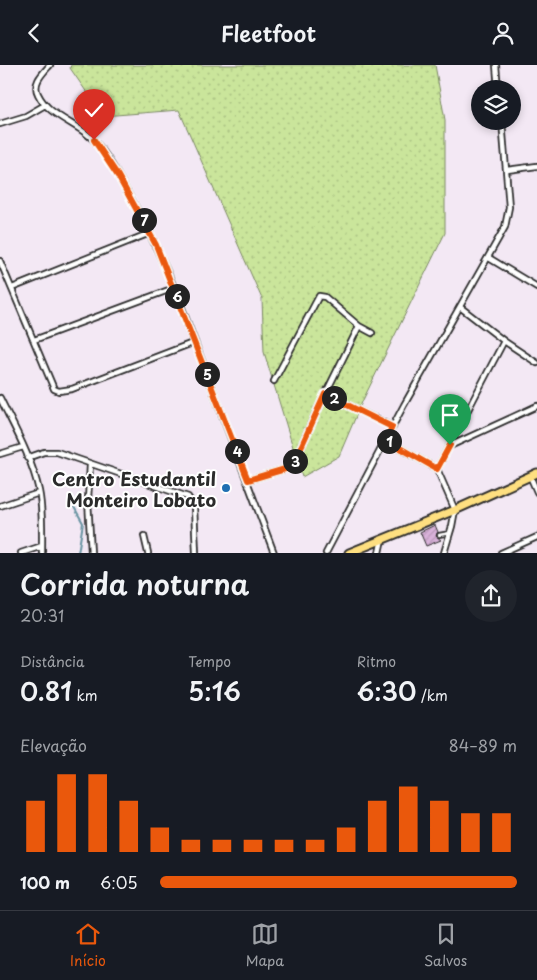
<!DOCTYPE html>
<html lang="pt">
<meta charset="utf-8">
<style>
body{margin:0;font-family:"Playpen Sans",sans-serif;background:#20242c;color:#f1f3f6;height:100vh;display:flex;flex-direction:column;font-size:19px;white-space:nowrap}
*{box-sizing:border-box;margin:0}
p{font-size:16px;color:#9ea1a6}
.icon{flex:none;width:28px;height:28px;fill:none;stroke:currentColor;stroke-width:2;stroke-linecap:round;stroke-linejoin:round}
.map{position:relative;height:488px;overflow:hidden}
.panel{display:flex;flex-direction:column;background:#171b24;flex:1}
.panel>*{flex:none}
.controls{position:absolute;left:471px;top:15px;display:grid;gap:10px}
.controls a{display:grid;place-items:center;width:50px;height:50px;border-radius:50%;background:#171b24;box-shadow:0 2px 8px #0003;font-size:25px}
.pin{position:absolute;display:grid;place-items:center;width:42px;height:42px;color:#fff;margin:-51px -21px;border-radius:50% 50% 50% 0;rotate:-45deg;box-shadow:0 0 5px #0007}
.pin .icon{rotate:45deg}
.km{position:absolute;width:25px;height:25px;margin:-12px;border-radius:50%;background:#222;color:#fff;font-size:14px;line-height:25px;text-align:center}
.round{display:grid;place-items:center;flex:none;width:52px;height:52px;border-radius:26px;background:#20242c}
.overview{display:flex;align-items:center;justify-content:space-between;height:85px;padding:0 20px}
h1{font-size:28px;font-weight:600;line-height:38px}
.stats{display:grid;grid-template-columns:repeat(3,1fr);gap:8px;height:85px;padding:5px 20px}
.stats div{display:grid;align-content:center}
.stats b{font-size:25px;font-weight:600}
.stats small{font-size:14px;font-weight:400}
.stats p{font-size:14px}
.chart{height:140px;padding:10px 20px}
.chart p{display:flex;justify-content:space-between}
.chart svg{width:100%;height:90px;margin-top:5px;stroke:#ea580c;stroke-width:6}
ul{padding:0 20px;list-style:none;font-size:16px}
li{display:grid;grid-template-columns:80px 60px 1fr;align-items:center;height:38px}
li i{height:12px;border-radius:6px;background:#ea580c}
header{display:flex;justify-content:space-between;align-items:center;height:65px;padding:0 20px;background:#171b24;font-size:22px;font-weight:600}
.dock{display:flex;justify-content:space-around;align-items:center;height:70px;border-top:1px solid #363941;background:#171b24;font-size:14px;color:#9ea1a6}
.dock a{display:grid;justify-items:center;gap:2px}
.dock .current{color:#ea580c}
.map>svg:first-child{display:block}
.grass{fill:url(#grass-dots);stroke:#7a8863}
.lines{fill:none;stroke-linecap:round;stroke-linejoin:round}
.stream{stroke:#6793a1;stroke-width:2}
.building{fill:url(#building-hatch);stroke:#2b2b2b}
.service-casing{stroke:#2b2b2b;stroke-width:6}
.minor-casing{stroke:#2b2b2b;stroke-width:8}
.primary-casing{stroke:#2b2b2b;stroke-width:11}
.service{stroke:#fff;stroke-width:2.5}
.minor{stroke:#fff;stroke-width:4.5}
.primary{stroke:#fedf80;stroke-width:7}
.route-casing{stroke:#fff;stroke-width:10}
.route{stroke:#ea580c;stroke-width:6}
.poi-dot{fill:#1f6fb2;stroke:#fff;stroke-width:2}
.labels{text-anchor:middle;dominant-baseline:central;stroke-width:4;stroke-linejoin:round;paint-order:stroke}
.poi-label{font-size:18px;font-weight:bold;fill:#2b2b2b;stroke:#fff;text-anchor:end}
</style>
<header><svg class="icon" aria-label="back" viewBox="0 0 24 24"><path d="M15 5l-7 7 7 7"/></svg>Fleetfoot<svg class="icon" aria-label="person" viewBox="0 0 24 24"><circle cx="12" cy="8" r="4"/><path d="M4 21q1-7 8-7t8 7"/></svg></header>
<div class="map">
<svg width="537" height="488" viewBox="0 0 537 488">
<defs>
<pattern id="grass-dots" width="8" height="8" patternUnits="userSpaceOnUse" patternTransform="scale(1.25)"><rect width="8" height="8" fill="#cae59b"/><path d="M2 2h.1M6 6h.1" fill="none" stroke="#aec586" stroke-width="1.8" stroke-linecap="round"/></pattern>
<pattern id="building-hatch" width="6" height="6" patternUnits="userSpaceOnUse" patternTransform="scale(1.25)"><rect width="6" height="6" fill="#d8b1d9"/><path d="M-1 1l2-2M0 6l6-6M5 7l2-2" fill="none" stroke="#ba98ba"/></pattern>
</defs>
<rect width="100%" height="100%" fill="#f3e8f4"/>
<filter id="ink" filterUnits="userSpaceOnUse"><feTurbulence type="fractalNoise" baseFrequency=".02" numOctaves="2"/><feDisplacementMap in="SourceGraphic" scale="10" xChannelSelector="R" yChannelSelector="G"/><feConvolveMatrix kernelMatrix="1 2 1 2 8 2 1 2 1" color-interpolation-filters="sRGB"/></filter>
<g filter="url(#ink)">
<path class="grass" d="M 71,0 L 435,0 L 445,55 L 445,168 L 362,337 L 339,391 L 302,412 L 264,287 L 262,234 L 179,45 L 103,51 L 70,3 Z"/>
<g class="lines">
<path class="stream" d="M 74,442 L 83,458 L 78,488"/>
</g>
<path class="building" d="M 435,460 L 438,467 L 436,471 L 441,475 L 426,481 L 420,467 Z"/>
<g class="lines">
<defs>
<path id="service" d="M 439,470 L 450,468"/>
<path id="minor" d="M 50,0 C 43,8 32,18 38,29 C 49,53 82,59 98,80 C 109,93 118,110 126,125 C 147,161 164,197 179,235 L 274,488
M 496,0 L 498,24
M 0,59 L 26,51 L 45,40
M 507,105 L 537,101
M 489,193 L 537,222
M 0,196 L 54,324 L 59,326 L 72,324 L 195,277
M 12,223 L 150,168
M 460,242 L 504,276 L 537,298
M 359,261 L 372,268
M 34,275 L 174,223
M 325,329 L 393,362
M 0,333 C 14,362 32,393 39,426 C 43,445 42,467 42,488
M 386,375 L 437,404 L 455,445 L 452,461 L 444,488
M 452,380 L 537,341
M 0,389 L 23,382
M 27,393 L 44,387 L 57,387 L 188,432 L 194,441 L 196,488
M 90,399 L 88,435 L 91,488
M 437,404 L 504,276
M 530,411 L 537,427
M 248,415 L 292,402 L 317,346 L 359,261 L 325,232 L 319,231 L 274,316
M 0,441 L 39,428
M 144,471 L 148,488
M 21,488 L 42,481
M 326,488 L 404,340 L 505,162 L 509,142 L 502,56
M 379,488 L 382,474
M 501,488 L 537,472"/>
<path id="primary" d="M 349,488 L 455,445 L 537,408"/>
</defs>
<use href="#service" class="service-casing"/>
<use href="#minor" class="minor-casing"/>
<use href="#primary" class="primary-casing"/>
<use href="#service" class="service"/>
<use href="#minor" class="minor"/>
<use href="#primary" class="primary"/>
</g>
</g>
<g class="lines" filter="url(#ink)">
<defs>
<path id="route" d="M 94,75 L 118,111 L 156,180 L 248,415 L 292,402 L 325,329 L 392,362 L 386,375 L 437,404 L 450,380"/>
</defs>
<use href="#route" class="route-casing"/>
<use href="#route" class="route"/>
</g>
<circle class="poi-dot" cx="226" cy="423" r="5"/>
<g class="labels">
<g class="poi-label">
<text x="216" y="413">Centro Estudantil<tspan x="216" dy="21">Monteiro Lobato</tspan></text>
</g>
</g>
</svg>
<div class="controls">
<a><svg class="icon" aria-label="layers" viewBox="0 0 24 24"><path d="M12 4l9 5-9 5-9-5zM3 14l9 5 9-5"/></svg></a>
</div>
<div class="pin" style="left:450px;top:380px;background:#1e9e55"><svg class="icon" aria-label="arrive" viewBox="0 0 24 24"><path d="M6 21V4h12l-3 4 3 4H6"/></svg></div>
<div class="pin" style="left:94px;top:75px;background:#d93025"><svg class="icon" aria-label="check" viewBox="0 0 24 24"><path d="M5 12l5 5 9-10"/></svg></div>
<b class="km" style="left:389px;top:376px">1</b>
<b class="km" style="left:334px;top:333px">2</b>
<b class="km" style="left:295px;top:396px">3</b>
<b class="km" style="left:237px;top:386px">4</b>
<b class="km" style="left:207px;top:309px">5</b>
<b class="km" style="left:177px;top:231px">6</b>
<b class="km" style="left:144px;top:155px">7</b>
</div>
<section class="panel">
<div class="overview"><div><h1>Corrida noturna</h1><p>20:31</p></div><a class="round"><svg class="icon" aria-label="share" viewBox="0 0 24 24"><path d="M12 15V3M7 8l5-5 5 5M5 13v7h14v-7"/></svg></a></div>
<div class="stats">
<div><p>Distância</p><b>0.81<small> km</small></b></div>
<div><p>Tempo</p><b>5:16</b></div>
<div><p>Ritmo</p><b>6:30<small> /km</small></b></div>
</div>
<div class="chart"><p><span>Elevação</span>84–89 m</p>
<svg viewBox="0 0 160 44" preserveAspectRatio="none"><path d="M5 44V19M15 44V6M25 44V6M35 44V19M45 44V32M55 44V38M65 44V38M75 44V38M85 44V38M95 44V38M105 44V32M115 44V19M125 44V12M135 44V19M145 44V25M155 44V25"/></svg>
</div>
<ul>
<li><b>100 m</b>6:05<i style="width:100%"></i></li>
</ul>
</section>
<nav class="dock">
<a class="current"><svg class="icon" aria-label="home" viewBox="0 0 24 24"><path d="M3 11l9-7 9 7M6 9v11h12V9"/></svg>Início</a>
<a><svg class="icon" aria-label="map" viewBox="0 0 24 24"><path d="M3 6l6-2 6 2 6-2v14l-6 2-6-2-6 2zM9 4v14M15 6v14"/></svg>Mapa</a>
<a><svg class="icon" aria-label="saved" viewBox="0 0 24 24"><path d="M7 4h10v16l-5-4-5 4z"/></svg>Salvos</a>
</nav>
